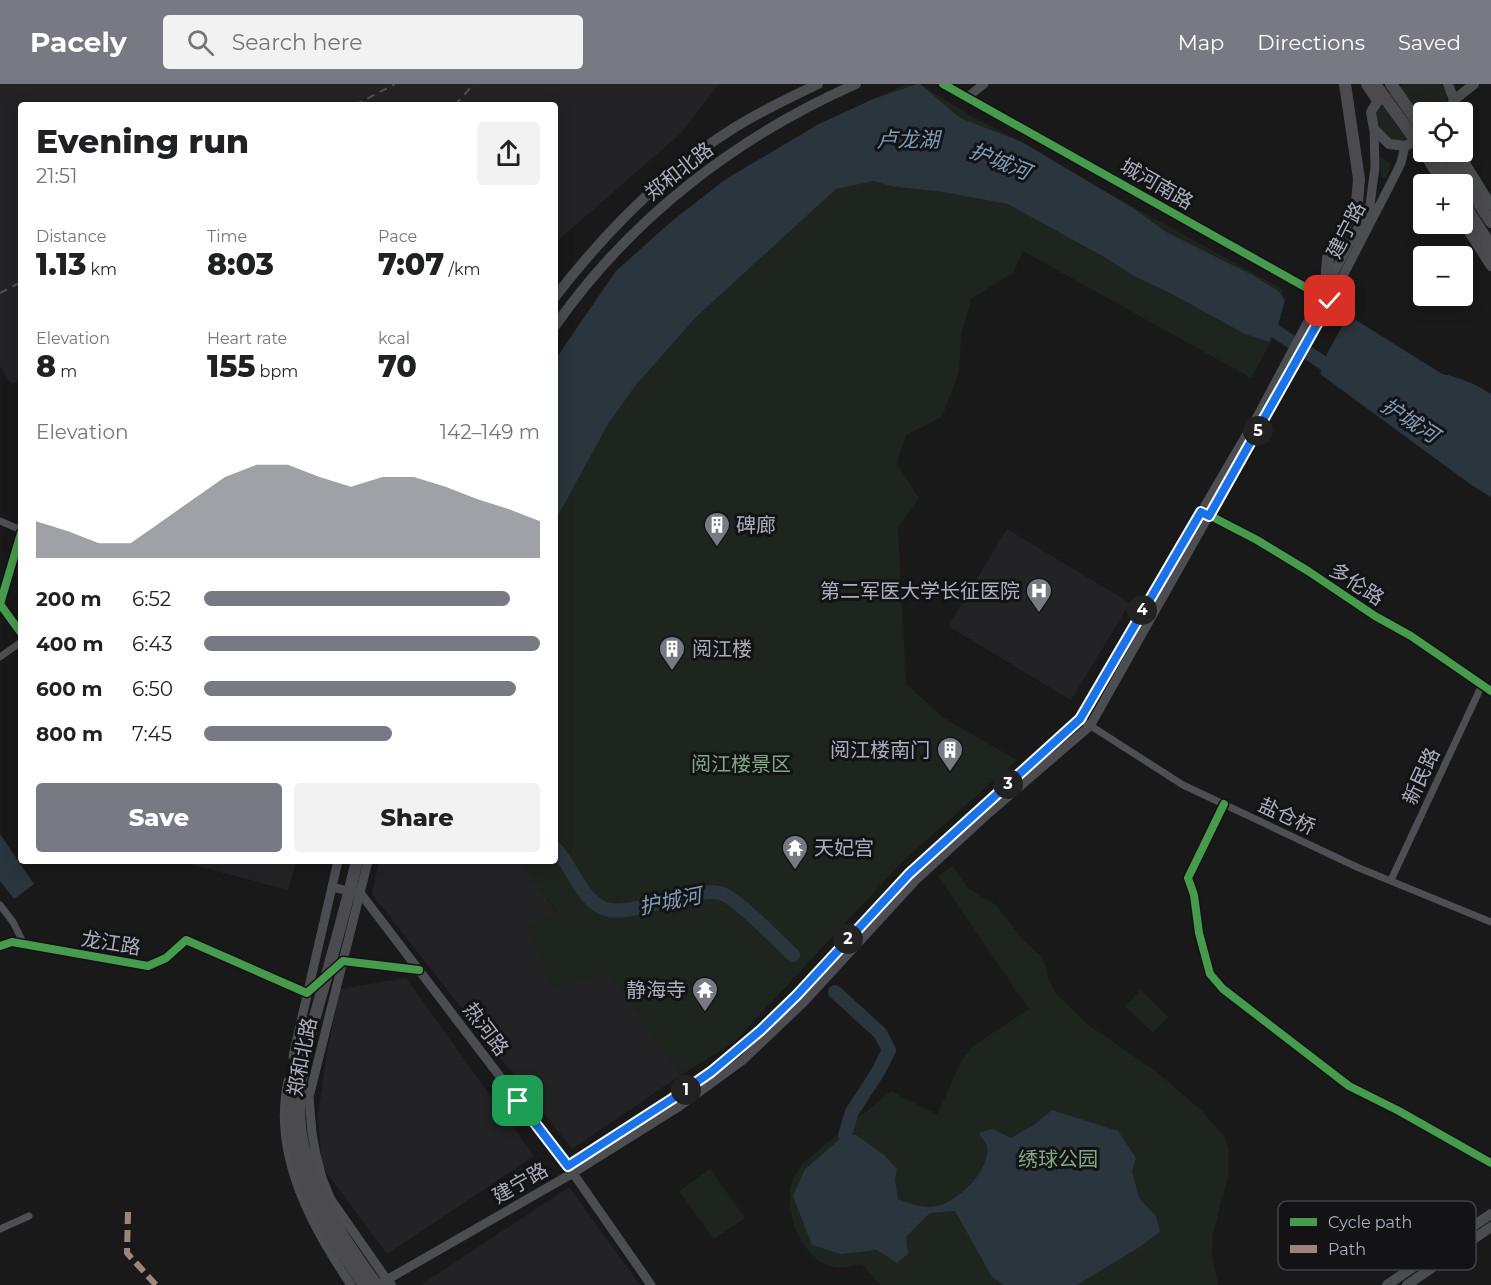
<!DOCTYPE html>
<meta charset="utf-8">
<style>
body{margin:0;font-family:Montserrat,"Noto Sans SC",sans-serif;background:#f2f2f2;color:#202124;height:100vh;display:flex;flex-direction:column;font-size:22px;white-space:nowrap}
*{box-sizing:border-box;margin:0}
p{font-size:20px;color:#757577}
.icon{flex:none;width:33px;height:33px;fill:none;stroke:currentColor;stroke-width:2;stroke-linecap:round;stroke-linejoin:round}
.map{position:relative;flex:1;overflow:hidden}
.sheet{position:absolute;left:18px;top:18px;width:540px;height:762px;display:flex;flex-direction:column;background:#fff;border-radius:6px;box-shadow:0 3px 15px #0003}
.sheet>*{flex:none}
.controls{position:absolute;left:1413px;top:18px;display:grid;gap:12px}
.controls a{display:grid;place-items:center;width:60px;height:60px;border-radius:6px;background:#fff;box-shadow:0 3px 15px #0003;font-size:30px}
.pin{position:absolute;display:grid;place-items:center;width:51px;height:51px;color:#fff;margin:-26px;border-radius:12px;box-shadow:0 3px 9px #0006}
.km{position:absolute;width:30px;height:30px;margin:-15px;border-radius:50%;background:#222;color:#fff;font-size:16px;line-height:30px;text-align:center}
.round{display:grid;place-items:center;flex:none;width:63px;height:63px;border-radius:6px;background:#f2f2f2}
.head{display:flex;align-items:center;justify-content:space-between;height:102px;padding:0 18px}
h1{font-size:33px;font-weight:800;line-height:45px}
.stats{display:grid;grid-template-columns:repeat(3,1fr);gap:9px;height:102px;padding:6px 18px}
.stats div{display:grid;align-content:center}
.stats b{font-size:30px;font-weight:800}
.stats small{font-size:16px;font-weight:400}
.stats p{font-size:16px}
.chart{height:168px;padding:12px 18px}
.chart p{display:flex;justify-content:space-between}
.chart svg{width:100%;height:108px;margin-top:6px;fill:#777a83;opacity:.7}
.primary-button{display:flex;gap:12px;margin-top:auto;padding:12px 18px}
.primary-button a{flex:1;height:69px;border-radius:6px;background:#777a83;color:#fff;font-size:24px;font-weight:800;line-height:69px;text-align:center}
.primary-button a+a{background:#f2f2f2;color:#202124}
ul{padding:0 18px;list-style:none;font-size:20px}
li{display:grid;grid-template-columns:96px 72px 1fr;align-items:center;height:45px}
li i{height:15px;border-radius:8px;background:#777a83}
header{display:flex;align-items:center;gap:36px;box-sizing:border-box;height:84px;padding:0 30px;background:#777a83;color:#fff}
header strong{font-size:28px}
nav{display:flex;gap:33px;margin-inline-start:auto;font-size:21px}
.search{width:420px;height:54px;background:#f2f2f2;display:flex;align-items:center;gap:15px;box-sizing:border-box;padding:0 21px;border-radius:6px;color:#757577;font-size:22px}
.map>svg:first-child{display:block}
.built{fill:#232326}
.green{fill:#1d251e}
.water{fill:#2b353d}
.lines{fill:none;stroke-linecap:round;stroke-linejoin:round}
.river{stroke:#2b353d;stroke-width:14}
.street{stroke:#4d4f53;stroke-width:7}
.secondary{stroke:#4c4d51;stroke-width:9}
.primary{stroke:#4b4c4f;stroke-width:10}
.highway{stroke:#4b4b4f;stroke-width:12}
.rail{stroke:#4d4f52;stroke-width:2;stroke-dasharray:8 6;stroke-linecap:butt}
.highway-bridge{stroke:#4b4b4f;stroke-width:12}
.quiet{stroke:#a18479;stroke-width:6;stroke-dasharray:12 6;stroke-linecap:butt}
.cycleway-casing{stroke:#131316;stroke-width:11}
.cycleway{stroke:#469c4c;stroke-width:8}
.route-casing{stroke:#fff;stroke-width:12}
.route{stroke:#1a73e8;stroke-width:8}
.labels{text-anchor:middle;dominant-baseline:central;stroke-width:6;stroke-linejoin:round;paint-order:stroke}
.street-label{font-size:20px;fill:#aaafbc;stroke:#131316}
.poi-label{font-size:20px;fill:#aaafbc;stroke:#131316;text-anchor:start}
.park-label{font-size:20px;fill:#80a882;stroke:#131316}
.water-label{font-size:21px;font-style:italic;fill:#7f9db9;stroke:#131316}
.key{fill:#131316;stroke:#404248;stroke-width:1.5}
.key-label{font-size:16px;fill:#aaafbc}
</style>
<header>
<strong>Pacely</strong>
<div class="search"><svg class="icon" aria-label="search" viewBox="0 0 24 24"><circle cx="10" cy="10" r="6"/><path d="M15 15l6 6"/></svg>Search here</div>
<nav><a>Map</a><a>Directions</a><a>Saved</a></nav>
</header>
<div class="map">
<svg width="1491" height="1201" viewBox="0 0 1491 1201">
<rect width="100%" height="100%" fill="#19191a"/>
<path class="built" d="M 0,0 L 719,0 L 680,50 L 555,159 L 555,21 L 21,21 L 21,297 L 11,300 L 0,282 Z
M 1007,445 L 1130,519 L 1071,616 L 948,542 Z
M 178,777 L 296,777 L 288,806 Z
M 379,777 L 520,777 L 525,780 L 557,830 L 610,887 L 681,991 L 572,1065 L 372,810 Z
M 406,894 L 534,1072 L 387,1170 L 322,1082 L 318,1031 L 326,974 L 340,905 Z
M 569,1103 L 640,1201 L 421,1201 Z"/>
<path class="green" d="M 920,0 L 967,30 L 1022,58 L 1097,103 L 1282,205 C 1289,235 1264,269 1251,294 L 1023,167 L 1013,189 L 971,215 L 961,252 L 959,288 L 942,333 L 906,351 L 897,380 L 919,414 L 898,443 L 906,599 L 942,633 L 1017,676 L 905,775 L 734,958 L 681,991 L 610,887 L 552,904 L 528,843 L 557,829 L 525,780 L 520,777 L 555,777 L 555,276 L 616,187 L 672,137 L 726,95 L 819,40 L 904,1 Z
M 1404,0 L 1441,0 C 1448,10 1449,17 1445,28 L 1424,28 L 1423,48 C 1402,62 1382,60 1376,32 L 1382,16 Z
M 1380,72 L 1391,80 L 1387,94 L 1381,93 Z
M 952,782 L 969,805 L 996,821 L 1023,856 L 1040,871 L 1047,885 L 1048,894 L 1056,910 L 1087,940 L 1154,986 L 1203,1028 L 1224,1052 L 1229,1065 L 1229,1089 L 1213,1149 L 1212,1170 L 1218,1201 L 880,1201 L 862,1180 C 853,1182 842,1185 834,1183 C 801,1176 781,1125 793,1095 C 795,1090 800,1084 803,1079 L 891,1007 L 937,1031 L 961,977 L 973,962 L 1029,925 L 938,792 Z
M 1141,906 L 1168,933 L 1153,949 L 1125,922 Z
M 710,1085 L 745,1134 L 714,1155 L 679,1107 Z"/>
<path class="water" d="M 917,0 L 920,0 L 960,34 L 1022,58 L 1133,124 L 1166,148 L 1252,191 L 1278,207 L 1285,216 L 1279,238 L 1269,258 L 1245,250 L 1172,210 L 1136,193 L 1106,174 L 1008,120 L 943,108 L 891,102 L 874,97 L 836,105 L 696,233 L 635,302 L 608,340 L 555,437 L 555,276 L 616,187 L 672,137 L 726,95 L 819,40 L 871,16 Z
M 1348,231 L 1442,290 C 1459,293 1476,300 1491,310 L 1491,413 L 1470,400 L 1320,290 L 1323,283 L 1321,281 Z
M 0,750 L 34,800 L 14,815 L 0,797 Z
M 1052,1026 L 1118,1047 L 1136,1074 L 1132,1087 L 1139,1114 L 1156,1132 L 1160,1148 L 1138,1164 L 1077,1201 L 1004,1201 L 992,1193 L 955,1127 L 930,1129 L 906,1153 L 908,1170 L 897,1179 L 877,1166 L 841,1170 L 812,1161 L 793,1112 L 805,1085 L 845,1051 L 856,1051 L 884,1071 L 897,1085 L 895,1096 L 898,1115 C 912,1121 929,1126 944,1120 C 963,1112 991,1084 987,1062 C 986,1058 981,1053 979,1049 L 992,1045 L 1011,1054 L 1035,1040 Z"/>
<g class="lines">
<path class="river" d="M 1260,237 L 1337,288
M 555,764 C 571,781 579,809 599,822 C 623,839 688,802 720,809 C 735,812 779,858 793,871
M 835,908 L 880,949 L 889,966 L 878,988 L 852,1028 L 845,1051"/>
<path class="street" d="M 1206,430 L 1257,456 L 1308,487 L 1375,532 L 1411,552 L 1491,607
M 0,437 L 21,446
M 21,449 L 0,520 L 21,549
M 0,573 L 21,558
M 1080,635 L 1183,701 L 1359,784 L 1491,838
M 1224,720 L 1188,794 L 1194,811 L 1199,849 L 1210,890 L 1223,905 L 1349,1002 L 1399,1027 L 1491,1079
M 1391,796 L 1482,601
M 0,821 L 13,838 L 24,860
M 308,908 L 343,877 L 419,886
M 0,1145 L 29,1132"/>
<path class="secondary" d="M 943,0 L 1325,214
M 966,14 L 984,0
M 368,777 L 309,1013 L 312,1049 L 316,1071 L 322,1094 L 330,1114 L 387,1196
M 332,803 L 361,810 L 568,1082 L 651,1201
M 0,862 L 12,858 L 148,882 L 166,874 L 186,856 L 307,909
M 293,972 L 338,777
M 288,997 C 272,1070 311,1142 351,1201
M 568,1082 L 672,1015 L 736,968 L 797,911 L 909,790 L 1080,635 L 1258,331 L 1370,121 L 1375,83 L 1374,45
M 383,1198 L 573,1089 L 677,1024 L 743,976 L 804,918 L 916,796 L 989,729 L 1090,642 L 1330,217 L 1391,99 L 1401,79 L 1405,62"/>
<path class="primary" d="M 1448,0 L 1454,16 L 1449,28
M 1382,10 L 1371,28 L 1374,45 L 1389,60 L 1405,62 L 1424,54
M 1454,16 L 1474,0
M 1458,68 L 1491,121
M 1462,137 L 1491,182
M 555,213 C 606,147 666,86 737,42 C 763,26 791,13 818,0
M 555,242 C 631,134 736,53 856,0
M 387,1196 L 391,1201
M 1387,1201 L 1491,1130
M 1407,1201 L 1491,1143"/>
<path class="highway" d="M 1367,0 L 1378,16
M 1430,68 L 1452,100
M 1445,68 L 1491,138
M 1462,117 L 1491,162
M 1479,157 L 1491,174
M 1326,203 L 1328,174 L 1357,119 L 1359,95 L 1345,0"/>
<path class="rail" d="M 355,21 L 395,0
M 455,21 L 474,0
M 0,209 L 21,198"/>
<path class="highway-bridge" d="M 1375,0 L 1424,68 L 1444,100
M 1391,0 L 1424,47
M 357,777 C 348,814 338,851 328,887 C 313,941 290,1004 303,1061 C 316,1114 345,1158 377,1201
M 300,964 C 294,987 290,1012 290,1036 C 290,1047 293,1058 295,1068 C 307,1118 335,1159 364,1201"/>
<path class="quiet" d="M 128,1128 L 127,1169 L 156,1201"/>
<defs>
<path id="cycleway" d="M 943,0 L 1330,217
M 1201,427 L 1257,456 L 1308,487 L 1375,532 L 1411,552 L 1491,607
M 21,449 L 0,520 L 21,549
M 1224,720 L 1188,794 L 1194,811 L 1199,849 L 1210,890 L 1223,905 L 1349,1002 L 1399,1027 L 1491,1079
M 0,862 L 12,858 L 148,882 L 166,874 L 186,856 L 307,909 L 343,877 L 419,886"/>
</defs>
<use href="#cycleway" class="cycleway-casing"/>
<use href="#cycleway" class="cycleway"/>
</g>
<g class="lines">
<defs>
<path id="route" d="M 518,1017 L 568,1082 L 672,1015 L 711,988 L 761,946 L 797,911 L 909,790 L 1080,635 L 1201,428 L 1209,432 L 1330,217"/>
</defs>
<use href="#route" class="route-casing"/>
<use href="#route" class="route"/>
</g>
<defs>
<symbol id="building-pin" viewBox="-11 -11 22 30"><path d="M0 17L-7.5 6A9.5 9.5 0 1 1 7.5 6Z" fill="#777a83" stroke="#131316"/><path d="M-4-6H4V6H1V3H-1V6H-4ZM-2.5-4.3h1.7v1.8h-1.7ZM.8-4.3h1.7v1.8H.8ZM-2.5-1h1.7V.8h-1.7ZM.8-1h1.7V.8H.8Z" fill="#fff"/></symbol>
<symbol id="hospital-pin" viewBox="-11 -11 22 30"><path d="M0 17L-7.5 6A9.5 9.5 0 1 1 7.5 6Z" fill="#777a83" stroke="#131316"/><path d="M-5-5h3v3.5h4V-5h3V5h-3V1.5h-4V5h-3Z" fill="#fff"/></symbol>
<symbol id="temple-pin" viewBox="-11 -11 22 30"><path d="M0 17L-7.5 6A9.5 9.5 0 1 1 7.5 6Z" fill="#777a83" stroke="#131316"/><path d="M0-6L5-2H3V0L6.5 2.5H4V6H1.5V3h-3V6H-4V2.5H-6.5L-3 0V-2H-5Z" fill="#fff"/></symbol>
</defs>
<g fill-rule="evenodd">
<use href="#building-pin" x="702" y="426" width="30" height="40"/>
<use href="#hospital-pin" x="1024" y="492" width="30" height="40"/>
<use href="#building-pin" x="657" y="550" width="30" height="40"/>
<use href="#building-pin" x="935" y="651" width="30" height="40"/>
<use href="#temple-pin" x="780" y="749" width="30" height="40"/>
<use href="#temple-pin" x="690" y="891" width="30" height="40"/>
</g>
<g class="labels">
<g class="street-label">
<text transform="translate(679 87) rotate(-38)">郑和北路</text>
<text transform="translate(1157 100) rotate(30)">城河南路</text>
<text transform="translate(1346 146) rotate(-63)">建宁路</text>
<text transform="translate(1357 500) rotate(33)">多伦路</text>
<text transform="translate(1421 692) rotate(-65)">新民路</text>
<text transform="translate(1287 732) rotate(25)">盐仓桥</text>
<text transform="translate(111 859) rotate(9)">龙江路</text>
<text transform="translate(486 945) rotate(53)">热河路</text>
<text transform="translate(302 973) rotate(-79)">郑和北路</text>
<text transform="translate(520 1099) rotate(-30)">建宁路</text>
</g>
<g class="poi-label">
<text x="736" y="441">碑廊</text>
<text x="1020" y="507" text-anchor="end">第二军医大学长征医院</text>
<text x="692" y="565">阅江楼</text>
<text x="930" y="666" text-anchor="end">阅江楼南门</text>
<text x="814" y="764">天妃宫</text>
<text x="686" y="906" text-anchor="end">静海寺</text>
</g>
<g class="park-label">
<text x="741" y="680">阅江楼景区</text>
<text x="1058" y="1075">绣球公园</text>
</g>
<g class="water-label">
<text x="908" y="55">卢龙湖</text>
<text transform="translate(1000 77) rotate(22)">护城河</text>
<text transform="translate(1410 336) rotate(33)">护城河</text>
<text transform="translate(670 817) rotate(-11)">护城河</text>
</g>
</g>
<rect x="1278" y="1117" width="198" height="69" rx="9" class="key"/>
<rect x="1290" y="1134" width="27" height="8" fill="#469c4c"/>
<rect x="1290" y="1161" width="27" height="8" fill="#a18479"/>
<g class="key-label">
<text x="1328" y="1144">Cycle path</text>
<text x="1328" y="1171">Path</text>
</g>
</svg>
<div class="controls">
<a><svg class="icon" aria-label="locate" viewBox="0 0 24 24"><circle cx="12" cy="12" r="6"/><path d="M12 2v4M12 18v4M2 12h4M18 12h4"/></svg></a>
<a>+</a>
<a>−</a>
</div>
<div class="pin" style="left:518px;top:1017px;background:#1e9e55"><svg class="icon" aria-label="arrive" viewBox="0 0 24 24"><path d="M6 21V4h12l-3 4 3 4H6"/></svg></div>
<div class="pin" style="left:1330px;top:217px;background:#d93025"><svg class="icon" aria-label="check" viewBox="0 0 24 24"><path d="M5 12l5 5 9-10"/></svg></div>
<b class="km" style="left:686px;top:1006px">1</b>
<b class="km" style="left:848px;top:855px">2</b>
<b class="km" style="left:1008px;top:700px">3</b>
<b class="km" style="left:1142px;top:526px">4</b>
<b class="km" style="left:1258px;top:347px">5</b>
<section class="sheet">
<div class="head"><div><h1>Evening run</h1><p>21:51</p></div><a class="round"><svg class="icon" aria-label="share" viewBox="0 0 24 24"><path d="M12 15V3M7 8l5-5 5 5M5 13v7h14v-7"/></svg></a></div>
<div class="stats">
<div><p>Distance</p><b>1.13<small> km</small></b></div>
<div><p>Time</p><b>8:03</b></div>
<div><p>Pace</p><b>7:07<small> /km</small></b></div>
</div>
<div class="stats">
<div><p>Elevation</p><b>8<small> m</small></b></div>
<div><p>Heart rate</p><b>155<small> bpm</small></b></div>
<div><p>kcal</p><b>70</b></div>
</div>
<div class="chart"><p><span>Elevation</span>142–149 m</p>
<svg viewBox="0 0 160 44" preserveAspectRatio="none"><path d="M0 44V29L10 33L20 38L30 38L40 29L50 20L60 11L70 6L80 6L90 11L100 15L110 11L120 11L130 15L140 20L150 24L160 29V44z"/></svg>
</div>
<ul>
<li><b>200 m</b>6:52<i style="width:91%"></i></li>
<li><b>400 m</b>6:43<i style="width:100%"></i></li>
<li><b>600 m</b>6:50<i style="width:93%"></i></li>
<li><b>800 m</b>7:45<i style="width:56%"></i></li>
</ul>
<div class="primary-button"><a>Save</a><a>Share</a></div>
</section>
</div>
